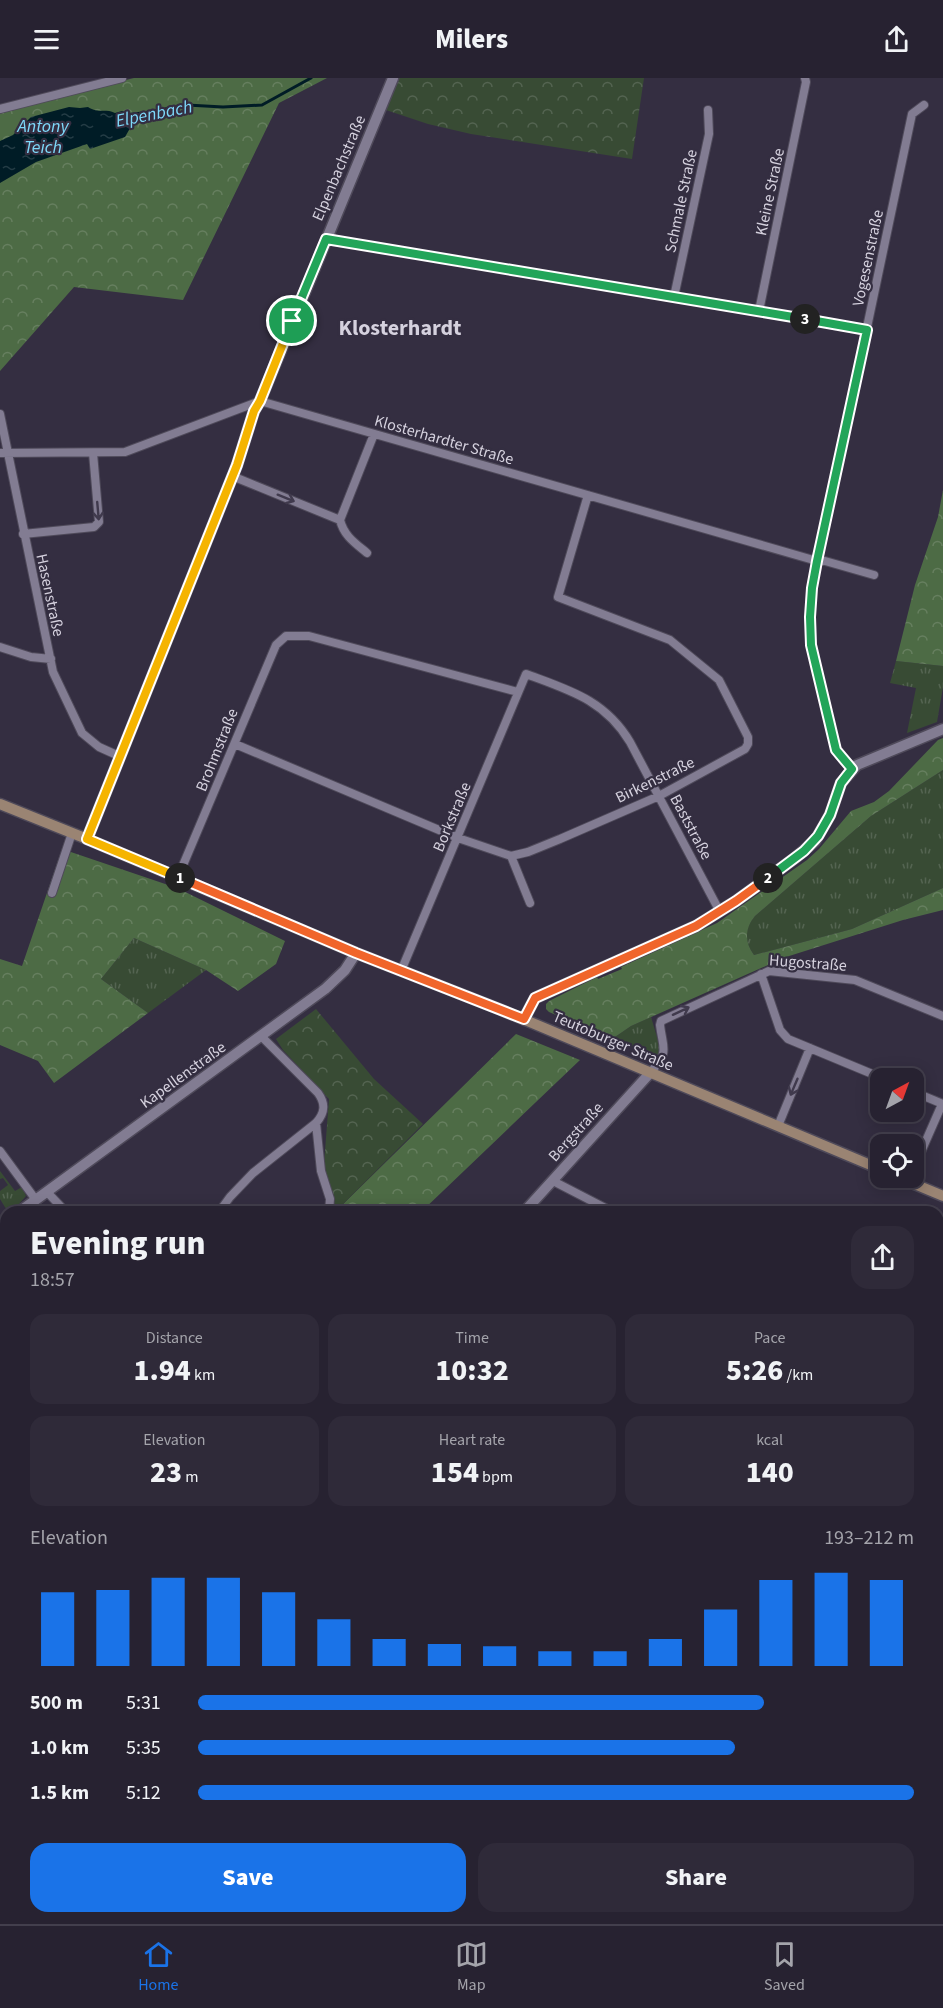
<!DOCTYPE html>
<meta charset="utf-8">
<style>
body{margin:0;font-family:"Source Sans 3",sans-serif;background:#2f2a39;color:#f1f3f6;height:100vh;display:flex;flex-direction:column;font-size:22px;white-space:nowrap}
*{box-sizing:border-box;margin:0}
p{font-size:20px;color:#a4a4ab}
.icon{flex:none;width:33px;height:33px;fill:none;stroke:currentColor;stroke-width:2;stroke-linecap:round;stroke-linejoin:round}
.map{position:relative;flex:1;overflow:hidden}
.details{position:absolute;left:0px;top:1128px;width:944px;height:718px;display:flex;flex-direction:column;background:#272231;border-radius:18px 18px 0 0;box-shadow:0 3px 15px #0003,0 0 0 2px #433f4d}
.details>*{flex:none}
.needle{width:39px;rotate:41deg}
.controls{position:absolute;left:870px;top:990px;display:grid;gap:12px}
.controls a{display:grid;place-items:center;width:54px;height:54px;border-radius:12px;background:#272231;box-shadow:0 3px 15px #0003,0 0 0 2px #433f4d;font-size:30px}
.pin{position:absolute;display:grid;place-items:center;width:51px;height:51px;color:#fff;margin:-26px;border:3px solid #fff;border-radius:50%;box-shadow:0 2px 6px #0007}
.km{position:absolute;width:30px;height:30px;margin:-15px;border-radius:50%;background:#222;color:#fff;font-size:16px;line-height:30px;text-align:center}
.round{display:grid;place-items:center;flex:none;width:63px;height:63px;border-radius:18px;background:#2f2a39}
.overview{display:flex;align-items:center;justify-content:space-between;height:102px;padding:0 30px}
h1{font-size:33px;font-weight:800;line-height:45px}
.stats{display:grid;grid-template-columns:repeat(3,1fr);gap:9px;height:102px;padding:6px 30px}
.stats div{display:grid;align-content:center;border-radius:15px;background:#2f2a39;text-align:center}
.stats b{font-size:30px;font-weight:800}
.stats small{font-size:16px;font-weight:400}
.stats p{font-size:16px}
.chart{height:168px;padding:12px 30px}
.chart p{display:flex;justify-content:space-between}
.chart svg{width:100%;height:108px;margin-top:6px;stroke:#1a73e8;stroke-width:6}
.cta{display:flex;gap:12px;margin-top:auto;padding:12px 30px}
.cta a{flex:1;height:69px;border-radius:18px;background:#1a73e8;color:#fff;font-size:24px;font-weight:800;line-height:69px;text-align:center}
.cta a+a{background:#2f2a39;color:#f1f3f6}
ul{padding:0 30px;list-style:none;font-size:20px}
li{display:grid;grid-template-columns:96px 72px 1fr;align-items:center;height:45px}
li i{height:15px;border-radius:8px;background:#1a73e8}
header{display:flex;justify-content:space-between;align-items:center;height:78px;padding:0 30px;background:#272231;font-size:27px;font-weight:800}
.tab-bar{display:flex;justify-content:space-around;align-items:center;height:84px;border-top:2px solid #433f4d;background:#272231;font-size:16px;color:#a4a4ab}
.tab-bar a{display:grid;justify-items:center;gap:3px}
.tab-bar .on{color:#1a73e8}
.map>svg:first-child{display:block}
.grass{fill:url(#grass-tufts)}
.forest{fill:url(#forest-crowns)}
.cemetery{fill:url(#cemetery-stones)}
.park{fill:url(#park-crowns)}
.garden{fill:url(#garden-furrows)}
.pitch{fill:#384b34}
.water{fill:url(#water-ripples)}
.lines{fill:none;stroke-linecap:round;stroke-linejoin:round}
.stream{stroke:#001c26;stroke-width:3}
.minor-casing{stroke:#4f4a5a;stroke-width:10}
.tertiary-casing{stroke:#4f4a5a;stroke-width:13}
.secondary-casing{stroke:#4f4a5a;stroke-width:13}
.minor{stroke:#827c92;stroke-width:8}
.tertiary{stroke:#827c92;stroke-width:10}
.secondary{stroke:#9a8473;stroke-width:10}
.oneway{stroke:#403a4d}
.split-1-casing{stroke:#fff;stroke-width:12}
.split-2-casing{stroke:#fff;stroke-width:12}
.split-3-casing{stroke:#fff;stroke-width:12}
.split-4-casing{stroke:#fff;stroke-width:12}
.split-1{stroke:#f5b400;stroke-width:8}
.split-2{stroke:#f0652b;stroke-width:8}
.split-3{stroke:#22a559;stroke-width:8}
.split-4{stroke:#22a559;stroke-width:8}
.labels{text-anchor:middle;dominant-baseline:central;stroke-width:4.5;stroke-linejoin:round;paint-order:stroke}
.street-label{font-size:16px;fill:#d5d1de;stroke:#342e41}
.water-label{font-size:18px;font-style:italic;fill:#7ed9fa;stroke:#342e41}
.district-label{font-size:22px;font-weight:bold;fill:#d5d1de;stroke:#342e41}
</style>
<header><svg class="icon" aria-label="menu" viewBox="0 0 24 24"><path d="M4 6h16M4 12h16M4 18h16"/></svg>Milers<svg class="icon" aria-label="share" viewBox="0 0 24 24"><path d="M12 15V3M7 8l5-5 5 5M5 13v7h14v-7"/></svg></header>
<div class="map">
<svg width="943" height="1846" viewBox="0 0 943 1846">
<defs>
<pattern id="grass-tufts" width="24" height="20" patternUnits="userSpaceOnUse" patternTransform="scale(1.5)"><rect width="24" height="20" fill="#384b34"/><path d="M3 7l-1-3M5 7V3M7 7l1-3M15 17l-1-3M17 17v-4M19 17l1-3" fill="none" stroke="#546451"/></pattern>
<pattern id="forest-crowns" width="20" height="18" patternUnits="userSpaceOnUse" patternTransform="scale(1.5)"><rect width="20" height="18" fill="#4d6b45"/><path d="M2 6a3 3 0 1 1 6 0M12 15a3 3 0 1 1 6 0" fill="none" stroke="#667f5f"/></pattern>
<pattern id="cemetery-stones" width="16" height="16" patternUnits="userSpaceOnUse" patternTransform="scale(1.5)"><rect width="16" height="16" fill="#384b34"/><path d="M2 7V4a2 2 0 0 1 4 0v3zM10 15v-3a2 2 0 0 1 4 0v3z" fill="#546451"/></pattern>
<pattern id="park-crowns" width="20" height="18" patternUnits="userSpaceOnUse" patternTransform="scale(1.5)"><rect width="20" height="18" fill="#384b34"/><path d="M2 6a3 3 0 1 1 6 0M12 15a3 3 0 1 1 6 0" fill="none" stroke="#546451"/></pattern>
<pattern id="garden-furrows" width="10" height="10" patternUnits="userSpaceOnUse" patternTransform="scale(1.5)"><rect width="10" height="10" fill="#384b34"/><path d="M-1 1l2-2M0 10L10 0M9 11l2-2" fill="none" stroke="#546451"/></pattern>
<pattern id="water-ripples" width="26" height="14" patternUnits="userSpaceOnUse" patternTransform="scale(1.5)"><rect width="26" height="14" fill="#001c26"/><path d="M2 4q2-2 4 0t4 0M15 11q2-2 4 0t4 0" fill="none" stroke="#243c45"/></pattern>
</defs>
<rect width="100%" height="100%" fill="#342e41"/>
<path class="grass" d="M 896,583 L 943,588 L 943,609 L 937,644 L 907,655 L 916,610 L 890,605 Z
M 943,692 L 943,810 L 852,851 L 754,877 C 744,863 744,851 755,838 L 871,738 Z
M 134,860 L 206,892 L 148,935 L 101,901 Z
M 651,939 L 660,969 L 659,981 L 612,961 L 631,948 Z
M 0,1093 L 15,1113 L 22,1109 L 26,1118 L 12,1134 L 8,1134 L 0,1121 L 0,1113 L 8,1107 L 3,1100 L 0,1101 Z"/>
<path class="forest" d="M 134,0 L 327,0 L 279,25 L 183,222 L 74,209 L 0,293 L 0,33 Z
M 943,412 L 943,588 L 896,583 L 915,507 L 938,439 Z
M 943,660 L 943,692 L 871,738 L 755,838 C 745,850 744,864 754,877 L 852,851 L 943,810 L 943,832 L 903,842 L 786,879 L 631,948 L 612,961 L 549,934 L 546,931 L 546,926 L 549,923 L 597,899 L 598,901 L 622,891 L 621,889 L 717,845 L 807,782 L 819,771 L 851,733 L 874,724 L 889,713 L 938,662 Z
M 62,771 L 177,810 L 285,863 L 276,886 L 238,913 L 206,892 L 134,860 L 101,901 L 148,935 L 54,1005 L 38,983 L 0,967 L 0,881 L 22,888 Z
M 516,956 L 580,982 L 421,1134 L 335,1134 Z
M 6,1508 L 6,1571 L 0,1577 L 0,1514 Z
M 30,1841 L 104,1841 L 98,1846 L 35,1846 Z"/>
<path class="cemetery" d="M 462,1841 L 510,1841 L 507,1846 L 471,1846 Z"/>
<path class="park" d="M 395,0 L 644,0 L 632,81 L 471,56 L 428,46 L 383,31 Z
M 316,931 L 374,1001 L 423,1046 L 335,1134 L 324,1086 L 329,1021 L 283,972 L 276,961 Z"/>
<path class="garden" d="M 0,1351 L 6,1357 L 6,1433 L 0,1428 Z
M 6,1434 L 6,1508 L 0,1514 L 0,1440 Z
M 938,1523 L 943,1526 L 943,1748 L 938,1739 Z"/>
<path class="pitch" d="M 0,1151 L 6,1156 L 6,1357 L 0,1351 Z"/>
<path class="water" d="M 69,29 L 80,30 L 88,29 C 99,36 105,30 115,35 L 122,33 L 129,35 L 156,32 L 151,40 L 133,45 L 125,59 L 90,71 L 87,66 L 36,84 L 0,105 L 0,63 L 13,57 L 31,39 Z"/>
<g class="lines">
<path class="stream" d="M 155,33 L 187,27 L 223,29 L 262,27 L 311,0"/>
<defs>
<path id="minor" d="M 0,31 L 122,0
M 326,161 L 867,252
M 674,219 L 709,56 L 708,32
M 759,233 L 806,4 L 805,0
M 0,336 L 53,594 L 82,655 L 99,669 L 119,678
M 0,375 L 125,374 L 260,323 L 817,483 L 825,483 L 874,497
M 232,398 L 340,442
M 23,456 L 94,449 L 99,444 L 93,375
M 367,475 C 355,465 344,458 340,442 L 374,356
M 0,569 L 31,579 L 51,581
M 235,666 L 458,760 L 511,778 L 528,774 L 560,761 L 659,718 L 745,671 L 748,666 L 748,659 L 719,602 L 670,562 L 558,519 L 588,417
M 852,691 L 836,672 L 816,590 L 811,567 L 810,539 L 812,510 L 912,36 L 924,27
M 511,778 L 530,825
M 178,799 L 276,567 L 286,558 L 309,558 L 518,614
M 52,815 L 72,755
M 401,893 L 526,596 C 569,612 605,622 630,664 L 720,834
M 761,896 L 780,952 L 788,961 L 882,1000
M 650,995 C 670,973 663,972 660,947 L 661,943 L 769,893 L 855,902 L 943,938
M 914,1014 L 943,1026
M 316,1045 L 321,1093 L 330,1121 L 329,1134
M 778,1048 L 810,970
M 0,1073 L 36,1122
M 914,1090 L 942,1026
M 553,1103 L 613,1134
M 47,1114 L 66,1134
M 219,1134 L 230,1119 L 253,1095 L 316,1045 C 325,1035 326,1026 318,1015 L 261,958
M 938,1304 L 943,1307
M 938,1345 L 943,1337
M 938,1476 L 943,1480
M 815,1840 L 823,1846
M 611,1846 L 615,1840"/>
<path id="tertiary" d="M 87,761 L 237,387 L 254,333 L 260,323 L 393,0
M 524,941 L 535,920 L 696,848 L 736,823 L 795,780 L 815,763 L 830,737 L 841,705 L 857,687 L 943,651
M 19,1134 L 325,911 L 345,892 L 356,875
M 524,1134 L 650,995
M 0,1148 L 6,1143
M 0,1723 L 6,1716"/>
<path id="secondary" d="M 0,726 L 87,761 L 356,875 L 499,931 L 880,1091
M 900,1100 L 943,1118"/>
</defs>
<use href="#minor" class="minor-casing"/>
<use href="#tertiary" class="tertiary-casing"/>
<use href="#secondary" class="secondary-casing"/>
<use href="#minor" class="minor"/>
<use href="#tertiary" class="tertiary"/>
<use href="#secondary" class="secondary"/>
</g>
<defs><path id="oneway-shaft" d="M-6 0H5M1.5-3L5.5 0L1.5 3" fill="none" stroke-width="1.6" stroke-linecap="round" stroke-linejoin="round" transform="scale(1.5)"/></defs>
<g class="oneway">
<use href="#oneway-shaft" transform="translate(286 420) rotate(22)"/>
<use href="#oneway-shaft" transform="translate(98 433) rotate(85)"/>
<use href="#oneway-shaft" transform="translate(681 933) rotate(-25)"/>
<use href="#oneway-shaft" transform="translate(794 1009) rotate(113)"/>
</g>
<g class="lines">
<defs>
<path id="split-1" d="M 180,800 L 87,761 L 237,387 L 254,333 L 260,323 L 292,243"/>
<path id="split-2" d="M 180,800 L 356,875 L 524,941 L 535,920 L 696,848 L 736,823 L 768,800"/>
<path id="split-3" d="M 768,800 L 804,773 L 818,758 L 830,737 L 841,705 L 852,691 L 836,672 L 811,567 L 810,539 L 812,510 L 817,483 L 867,252 L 805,241"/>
<path id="split-4" d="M 292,243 L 326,161 L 805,241"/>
</defs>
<use href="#split-1" class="split-1-casing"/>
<use href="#split-2" class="split-2-casing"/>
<use href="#split-3" class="split-3-casing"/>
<use href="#split-4" class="split-4-casing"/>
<use href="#split-1" class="split-1"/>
<use href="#split-2" class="split-2"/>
<use href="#split-3" class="split-3"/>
<use href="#split-4" class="split-4"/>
</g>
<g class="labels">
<g class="street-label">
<text transform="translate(339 90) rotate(-67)">Elpenbachstraße</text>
<text transform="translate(770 114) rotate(-78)">Kleine Straße</text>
<text transform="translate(681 123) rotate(-78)">Schmale Straße</text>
<text transform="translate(868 180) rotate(-78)">Vogesenstraße</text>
<text transform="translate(444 362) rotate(16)">Klosterhardter Straße</text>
<text transform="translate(50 517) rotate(78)">Hasenstraße</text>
<text transform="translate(217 672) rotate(-68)">Brohmstraße</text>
<text transform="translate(655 702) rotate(-26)">Birkenstraße</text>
<text transform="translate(452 739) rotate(-67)">Borkstraße</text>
<text transform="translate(691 749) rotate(62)">Baststraße</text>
<text transform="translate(808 885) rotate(4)">Hugostraße</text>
<text transform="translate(613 963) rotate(23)">Teutoburger Straße</text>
<text transform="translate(183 997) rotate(-36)">Kapellenstraße</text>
<text transform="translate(576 1054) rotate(-48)">Bergstraße</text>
</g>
<g class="water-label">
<text transform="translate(154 36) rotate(-11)">Elpenbach</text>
<text x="43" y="48">Antony<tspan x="43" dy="21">Teich</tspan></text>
</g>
<g class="district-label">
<text x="400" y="250">Klosterhardt</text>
</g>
</g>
</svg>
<div class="controls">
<a><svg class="needle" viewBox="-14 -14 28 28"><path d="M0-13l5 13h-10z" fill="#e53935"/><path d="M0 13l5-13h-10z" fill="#a4a4ab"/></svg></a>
<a><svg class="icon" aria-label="locate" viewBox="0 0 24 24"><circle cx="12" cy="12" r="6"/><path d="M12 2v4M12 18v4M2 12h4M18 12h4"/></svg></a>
</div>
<div class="pin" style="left:292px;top:243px;background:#1e9e55"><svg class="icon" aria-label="arrive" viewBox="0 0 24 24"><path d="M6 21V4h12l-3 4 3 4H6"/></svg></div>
<b class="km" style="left:180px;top:800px">1</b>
<b class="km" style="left:768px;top:800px">2</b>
<b class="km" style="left:805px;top:241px">3</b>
<section class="details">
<div class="overview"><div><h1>Evening run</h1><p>18:57</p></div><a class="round"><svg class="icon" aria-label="share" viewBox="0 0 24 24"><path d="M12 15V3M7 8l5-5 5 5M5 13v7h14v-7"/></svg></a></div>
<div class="stats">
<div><p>Distance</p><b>1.94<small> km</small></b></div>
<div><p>Time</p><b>10:32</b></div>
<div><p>Pace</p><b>5:26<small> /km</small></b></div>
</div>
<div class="stats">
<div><p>Elevation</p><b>23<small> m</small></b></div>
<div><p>Heart rate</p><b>154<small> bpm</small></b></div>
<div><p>kcal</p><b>140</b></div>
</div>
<div class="chart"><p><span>Elevation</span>193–212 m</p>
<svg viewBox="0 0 160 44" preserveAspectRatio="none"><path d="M5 44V14M15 44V13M25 44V8M35 44V8M45 44V14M55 44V25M65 44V33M75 44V35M85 44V36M95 44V38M105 44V38M115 44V33M125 44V21M135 44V9M145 44V6M155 44V9"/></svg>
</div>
<ul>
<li><b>500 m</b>5:31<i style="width:79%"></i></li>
<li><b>1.0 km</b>5:35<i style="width:75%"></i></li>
<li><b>1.5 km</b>5:12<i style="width:100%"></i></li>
</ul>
<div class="cta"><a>Save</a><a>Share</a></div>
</section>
</div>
<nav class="tab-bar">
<a class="on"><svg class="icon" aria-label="home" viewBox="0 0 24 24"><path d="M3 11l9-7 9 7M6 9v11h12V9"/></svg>Home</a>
<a><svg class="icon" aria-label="map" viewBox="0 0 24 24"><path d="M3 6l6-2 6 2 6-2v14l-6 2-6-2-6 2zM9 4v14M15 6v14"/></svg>Map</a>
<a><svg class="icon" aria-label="saved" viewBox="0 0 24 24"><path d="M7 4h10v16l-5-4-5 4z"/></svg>Saved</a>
</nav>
